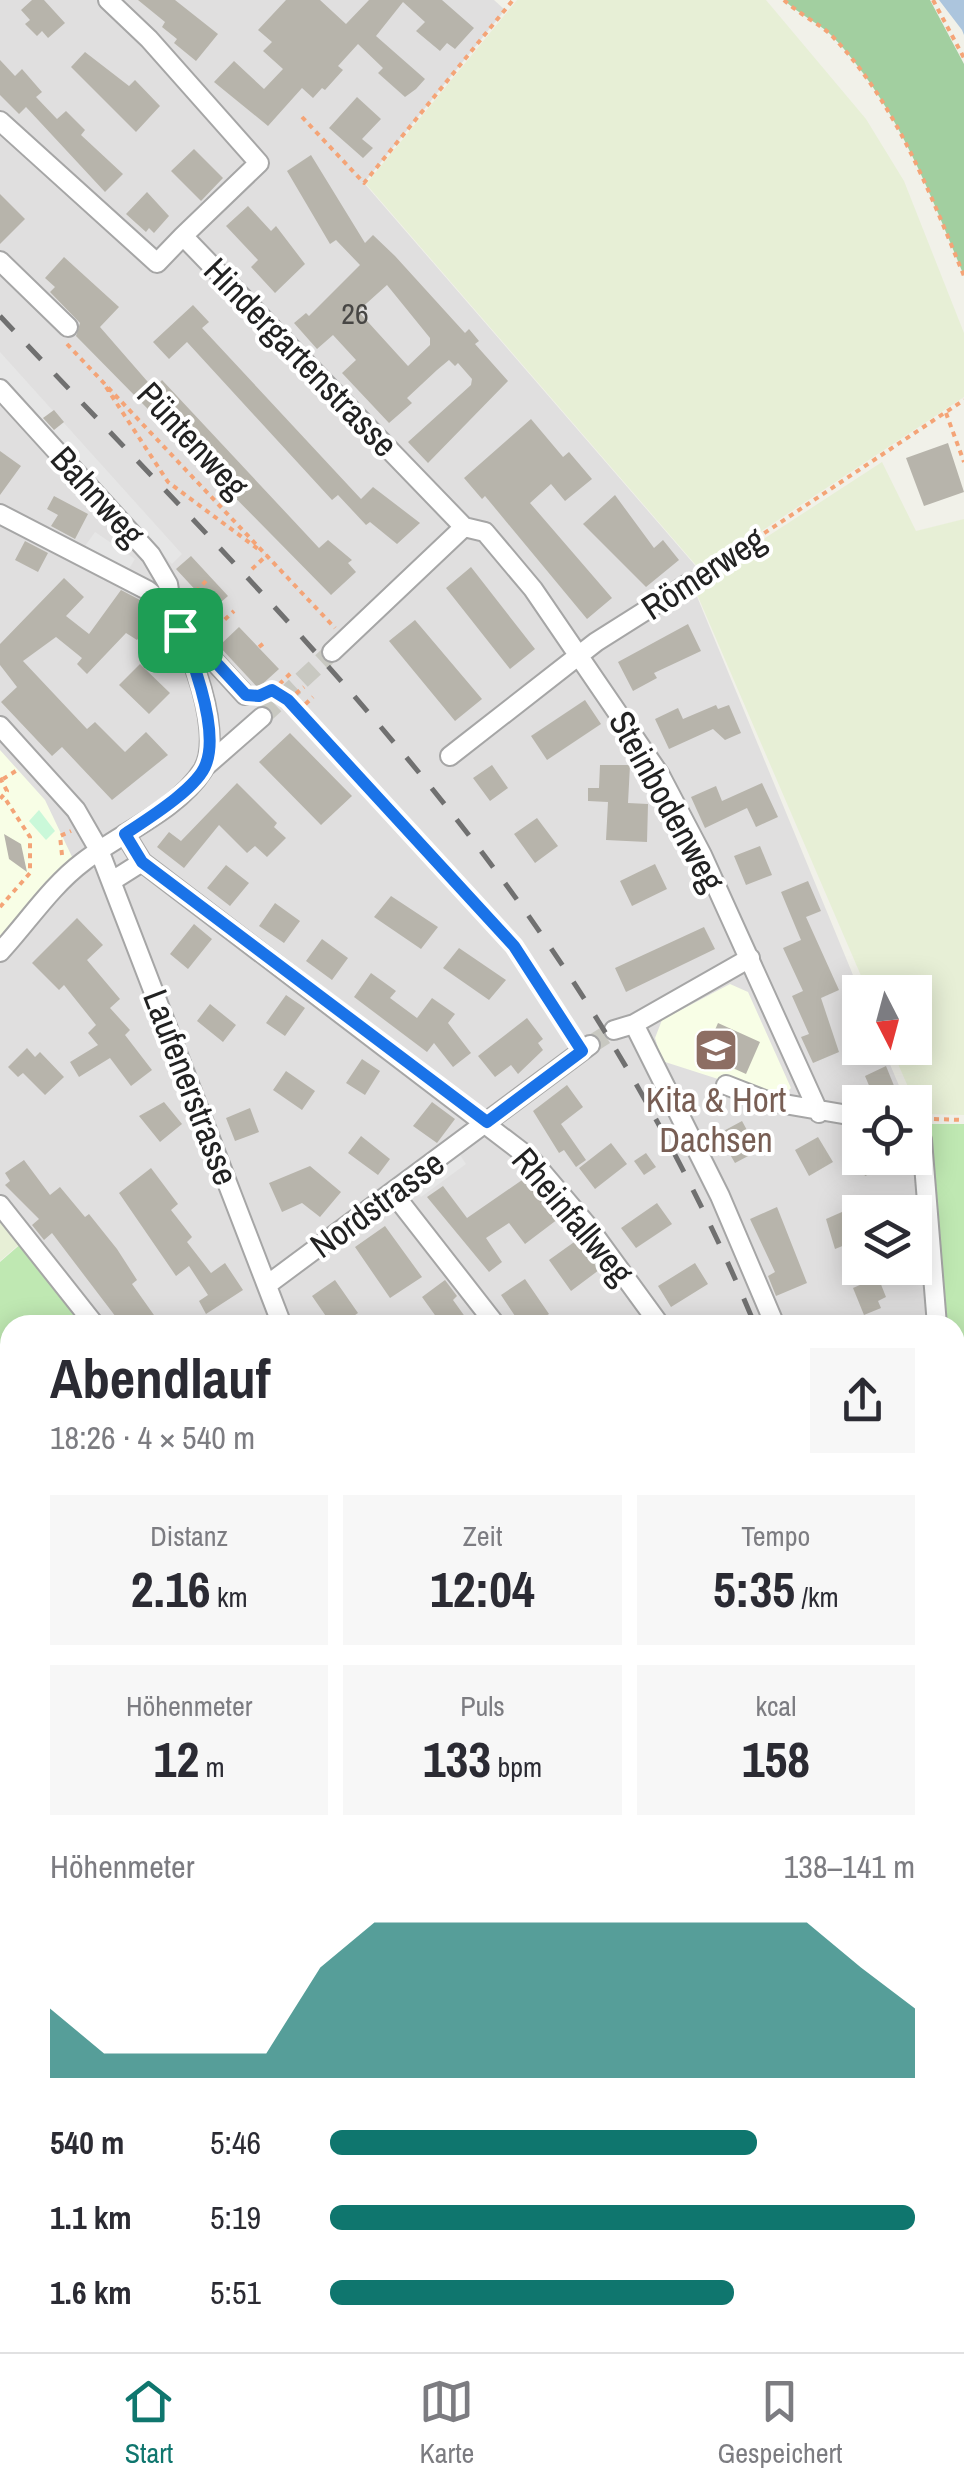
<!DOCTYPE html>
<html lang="de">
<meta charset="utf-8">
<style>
body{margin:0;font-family:"Archivo Narrow",sans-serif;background:#f7f7f7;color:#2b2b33;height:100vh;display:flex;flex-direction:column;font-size:38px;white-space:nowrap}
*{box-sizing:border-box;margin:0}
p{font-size:32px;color:#7c7c81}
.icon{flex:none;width:55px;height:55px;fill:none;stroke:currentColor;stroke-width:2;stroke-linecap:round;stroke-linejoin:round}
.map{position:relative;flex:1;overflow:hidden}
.details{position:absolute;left:0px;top:1315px;width:965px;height:1038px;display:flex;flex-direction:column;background:#fff;border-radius:30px 30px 0 0;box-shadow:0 5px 25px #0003}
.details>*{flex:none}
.needle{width:65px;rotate:174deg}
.tools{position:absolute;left:842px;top:975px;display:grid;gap:20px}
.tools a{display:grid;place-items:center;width:90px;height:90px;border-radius:0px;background:#fff;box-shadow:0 5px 25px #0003;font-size:50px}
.pin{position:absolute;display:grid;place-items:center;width:85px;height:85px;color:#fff;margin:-42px;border-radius:20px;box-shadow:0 5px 15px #0006}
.round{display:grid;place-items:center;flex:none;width:105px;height:105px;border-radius:0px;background:#f7f7f7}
.summary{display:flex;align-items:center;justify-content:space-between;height:170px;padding:0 50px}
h1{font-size:55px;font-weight:700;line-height:75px}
.stats{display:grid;grid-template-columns:repeat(3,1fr);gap:15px;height:170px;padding:10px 50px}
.stats div{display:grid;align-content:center;border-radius:0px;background:#f7f7f7;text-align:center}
.stats b{font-size:50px;font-weight:700}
.stats small{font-size:28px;font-weight:400}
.stats p{font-size:28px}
.chart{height:280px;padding:20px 50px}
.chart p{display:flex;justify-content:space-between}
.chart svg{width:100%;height:180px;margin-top:10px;fill:#0f766e;opacity:.7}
ul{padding:0 50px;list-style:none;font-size:32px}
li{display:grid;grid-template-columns:160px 120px 1fr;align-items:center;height:75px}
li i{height:25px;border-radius:12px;background:#0f766e}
.menu{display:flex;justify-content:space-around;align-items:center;height:140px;border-top:2px solid #e1e1e2;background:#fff;font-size:28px;color:#7c7c81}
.menu a{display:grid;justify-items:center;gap:5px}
.menu .selected{color:#0f766e}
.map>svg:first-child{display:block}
.residential{fill:#e0dfdf;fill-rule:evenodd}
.education{fill:#f8fee6}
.farmland{fill:#e7efd6}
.grass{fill:#bfe8b2}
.forest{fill:#a2cfa0}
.park{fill:#caf8d9}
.parking{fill:#e6e6e6}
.water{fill:#acc5dd}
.building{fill:#b7b4ab;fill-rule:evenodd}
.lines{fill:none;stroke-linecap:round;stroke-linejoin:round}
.minor-tunnel{stroke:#c8c8c1;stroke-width:18;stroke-dasharray:18 9;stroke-linecap:butt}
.minor-casing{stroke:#a6a6a6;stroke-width:22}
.path{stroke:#f4a477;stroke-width:4;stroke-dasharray:5 5;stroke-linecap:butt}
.minor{stroke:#fff;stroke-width:18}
.rail{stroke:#707070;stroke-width:5;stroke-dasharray:20 20;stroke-linecap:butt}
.route-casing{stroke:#fff;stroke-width:20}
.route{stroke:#1a73e8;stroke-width:12}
.labels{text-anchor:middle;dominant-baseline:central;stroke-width:8;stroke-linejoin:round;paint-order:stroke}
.number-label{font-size:30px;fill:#474644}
.street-label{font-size:35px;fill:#222;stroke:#fff}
.education-label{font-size:35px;fill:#785e54;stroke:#fff}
</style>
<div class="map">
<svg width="964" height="2352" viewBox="0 0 964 2352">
<rect width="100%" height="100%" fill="#f1f1e9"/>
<path class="residential" d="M 0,0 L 494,0 L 505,10 L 364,183 L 700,571 L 691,582 L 860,992 L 860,1048 L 883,1048 L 906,1102 L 860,1102 L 860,1158 L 915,1158 L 937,1325 L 89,1325 L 0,1214 ZM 860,1212 L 915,1212 L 915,1268 L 860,1268 Z
M 955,1399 L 964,1435 L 964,1555 L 955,1555 Z
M 163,2343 L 215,2343 L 212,2352 L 162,2352 Z"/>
<path class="education" d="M 0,750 L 45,800 L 74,861 L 0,937 Z
M 730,984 L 748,992 L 791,1088 L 780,1099 L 662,1061 L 655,1038 L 662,1020 Z"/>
<path class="farmland" d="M 517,0 L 766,0 L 866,119 L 904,181 L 964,333 L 964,397 L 701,571 L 366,184 Z
M 882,462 L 916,531 L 964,519 L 964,1115 L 920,1114 L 891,1048 L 915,1048 L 915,992 L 868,992 L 693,585 Z
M 0,1214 L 23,1241 L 0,1261 Z
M 10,1498 L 10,1603 L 0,1587 L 0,1505 Z
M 10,2078 L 10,2342 L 112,2343 L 112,2352 L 0,2352 L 0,2081 Z
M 238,2343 L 238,2342 L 338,2343 L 335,2352 L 236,2352 Z"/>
<path class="grass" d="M 926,1124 L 964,1124 L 964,1420 L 955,1383 L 955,1325 L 941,1325 Z
M 23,1242 L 88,1325 L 10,1325 L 10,1498 L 0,1504 L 0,1262 Z
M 955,1562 L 964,1564 L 964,1878 L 955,1886 Z
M 0,1598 L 10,1617 L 10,2077 L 0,2080 Z
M 339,2342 L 553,2342 L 554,2352 L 336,2352 Z
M 112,2343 L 153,2343 L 152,2352 L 112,2352 Z
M 845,2343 L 846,2352 L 662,2352 L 639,2343 Z"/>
<path class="forest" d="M 784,0 L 930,0 L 964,64 L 964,276 C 930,193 896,103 833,37 C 822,25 800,15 784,0 Z
M 964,1877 L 964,2173 L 955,2171 L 955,1886 Z
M 871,2343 L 918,2343 L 918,2352 L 872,2352 Z"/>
<path class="park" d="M 39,810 L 55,831 L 46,840 L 29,821 Z"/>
<path class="parking" d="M 0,352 L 182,554 L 172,564 L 0,378 Z
M 95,532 L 135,559 L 127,572 L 83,549 Z
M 458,1152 L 466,1164 L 421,1197 L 413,1185 Z"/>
<path class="water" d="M 939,0 L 964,0 L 964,35 L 962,30 Z"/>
<path class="building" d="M 32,0 L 44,0 L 65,23 L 48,38 L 42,31 L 37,36 L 25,24 L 30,20 L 21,10 Z
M 138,0 L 175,0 L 218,34 L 196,61 L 174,43 L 177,39 L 162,27 L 165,22 Z
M 286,0 L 320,0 L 346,24 L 369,0 L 442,0 L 474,28 L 455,49 L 447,43 L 440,51 L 416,31 L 425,22 L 403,2 L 376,36 L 425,79 L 416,89 L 405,97 L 378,73 L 383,68 L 358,44 L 338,66 L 343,70 L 325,90 L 322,88 L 313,98 L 302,88 L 268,126 L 214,82 L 234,61 L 264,89 L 283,69 L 263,51 L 272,42 L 258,30 Z
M 85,52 L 129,86 L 135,80 L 160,106 L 136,132 L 71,67 Z
M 0,60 L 15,76 L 22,69 L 42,92 L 36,97 L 57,119 L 66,111 L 85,130 L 81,135 L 123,174 L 105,192 L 26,107 L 19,114 L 0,95 Z
M 357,97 L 381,119 L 362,139 L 373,148 L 363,158 L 329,128 Z
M 194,149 L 223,178 L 201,201 L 171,171 Z
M 311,155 L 365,243 L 373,235 L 395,256 L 465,333 L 469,329 L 479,341 L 475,344 L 508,381 L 428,463 L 408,442 L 471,385 L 472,379 L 458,363 L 455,366 L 449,360 L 437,370 L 407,398 L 412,403 L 389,423 L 342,373 L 356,360 L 333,335 L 317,349 L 294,323 L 306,313 L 309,316 L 360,265 L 336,240 L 330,244 L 287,171 ZM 387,285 L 430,338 L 430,345 L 408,366 L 358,311 Z
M 147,192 L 169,216 L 154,233 L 149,228 L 146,232 L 126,214 Z
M 0,194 L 25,219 L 0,244 Z
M 248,206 L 271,231 L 276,226 L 305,264 L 275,293 L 251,267 L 258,260 L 226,226 Z
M 64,257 L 119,307 L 100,327 L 154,389 L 162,380 L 319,548 L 328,540 L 352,560 L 348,563 L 356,572 L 331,595 L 76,336 L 80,323 L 50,292 L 55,287 L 45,278 Z
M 193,305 L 209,322 L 202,328 L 361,499 L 373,487 L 420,523 L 397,544 L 370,522 L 366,525 L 338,495 L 332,500 L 187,342 L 169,359 L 153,342 Z
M 54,410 L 64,422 L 54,430 L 43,418 Z
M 531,419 L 563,457 L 569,452 L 592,479 L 565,501 L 551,484 L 530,503 L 612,598 L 587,619 L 485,496 L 482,499 L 464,478 Z
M 948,443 L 964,492 L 924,506 L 906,458 Z
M 0,451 L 21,466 L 0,495 Z
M 615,495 L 654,548 L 663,540 L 679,560 L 646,587 L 583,524 Z
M 54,496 L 88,514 L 75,539 L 51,526 L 58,515 L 47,509 Z
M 25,541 L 48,553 L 38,572 L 15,560 Z
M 191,556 L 228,596 L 213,609 L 176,569 Z
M 471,567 L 535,649 L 510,669 L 446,588 Z
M 64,578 L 84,597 L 66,616 L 89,634 L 121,590 L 140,600 L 154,616 L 137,640 L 126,633 L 87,674 L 77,664 L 82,658 L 56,637 L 23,661 L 87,729 L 95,722 L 125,752 L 146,732 L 168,755 L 112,800 L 62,747 L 52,756 L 1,702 L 17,687 L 0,665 L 0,644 Z
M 415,620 L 482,699 L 455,721 L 389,641 Z
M 688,624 L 701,651 L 654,673 L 657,678 L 633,691 L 618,662 Z
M 239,627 L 279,669 L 258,688 L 219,646 Z
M 140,664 L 170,693 L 149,714 L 119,685 Z
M 585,700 L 601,724 L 547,760 L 531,736 Z
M 716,705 L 718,709 L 729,705 L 741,733 L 725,740 L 713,729 L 669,749 L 655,719 L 678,708 L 683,719 Z
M 290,733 L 352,796 L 321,825 L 259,762 Z
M 492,765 L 508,788 L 490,801 L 473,778 Z
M 600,765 L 630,765 L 628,803 L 648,804 L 647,842 L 606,840 L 608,802 L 588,801 L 588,788 L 599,788 Z
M 237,783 L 277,823 L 274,827 L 286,838 L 267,857 L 255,846 L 247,853 L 219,825 L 184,868 L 157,847 L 169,832 L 181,841 Z
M 762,783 L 778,817 L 756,827 L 747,808 L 705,828 L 691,797 L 716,786 L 722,801 Z
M 537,818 L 558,846 L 535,863 L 514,834 Z
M 4,834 L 21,844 L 27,872 L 9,859 Z
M 760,846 L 772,875 L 746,885 L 734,856 Z
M 655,864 L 667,889 L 632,906 L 620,881 Z
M 226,865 L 249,883 L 230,906 L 207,888 Z
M 808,881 L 821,911 L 806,917 L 839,990 L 821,998 L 839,1052 L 813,1063 L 801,1037 L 809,1034 L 792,996 L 803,991 L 783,948 L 801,940 L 781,892 Z
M 391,896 L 438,927 L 421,949 L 374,917 Z
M 275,903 L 300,921 L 284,943 L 259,926 Z
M 77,918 L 103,945 L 87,960 L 120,999 L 110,1008 L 130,1030 L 125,1035 L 152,1070 L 131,1086 L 110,1058 L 79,1077 L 70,1062 L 98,1045 L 88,1033 L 96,1025 L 64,985 L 59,990 L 32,963 Z
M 194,924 L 212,939 L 188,969 L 170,954 Z
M 704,927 L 715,949 L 626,992 L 615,968 Z
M 322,939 L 348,958 L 332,980 L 306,961 Z
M 459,948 L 506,980 L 489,1000 L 443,968 Z
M 371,973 L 396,991 L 390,998 L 417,1018 L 432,998 L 455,1014 L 448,1023 L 471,1053 L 453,1067 L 434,1043 L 427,1052 L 354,997 Z
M 286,995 L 305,1008 L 285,1036 L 266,1023 Z
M 210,1004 L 236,1025 L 223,1042 L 197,1021 Z
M 527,1018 L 543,1039 L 538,1043 L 543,1050 L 518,1074 L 511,1065 L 495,1077 L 478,1056 Z
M 718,1023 L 760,1042 L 746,1074 L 704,1055 Z
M 27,1048 L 35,1057 L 40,1052 L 64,1077 L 45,1095 L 23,1073 L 18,1077 L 8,1067 Z
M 362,1059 L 380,1071 L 365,1095 L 346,1083 Z
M 886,1066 L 899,1098 L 876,1102 L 865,1076 Z
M 286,1071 L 315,1091 L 302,1110 L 273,1090 Z
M 567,1085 L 583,1107 L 561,1124 L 586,1160 L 576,1167 L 564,1150 L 559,1153 L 533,1111 Z
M 164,1102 L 182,1124 L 160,1142 L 139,1116 Z
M 432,1102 L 455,1119 L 437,1143 L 413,1126 Z
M 250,1108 L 259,1132 L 235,1141 L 226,1118 Z
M 742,1121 L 754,1143 L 746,1147 L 750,1155 L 735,1163 L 718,1134 Z
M 361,1136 L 390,1159 L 378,1175 L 348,1153 Z
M 818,1137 L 833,1162 L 809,1176 L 795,1150 Z
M 611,1143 L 627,1164 L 595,1189 L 579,1168 Z
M 646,1153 L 656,1167 L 644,1175 L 634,1161 Z
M 857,1158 L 909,1158 L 865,1176 Z
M 24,1160 L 50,1195 L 60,1187 L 85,1217 L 89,1214 L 117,1249 L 137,1280 L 132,1284 L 161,1325 L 122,1325 L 52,1233 L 44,1240 L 32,1225 L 39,1219 L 5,1185 L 10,1181 L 5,1173 Z
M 310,1166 L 341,1192 L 320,1217 L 302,1203 L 282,1212 L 269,1183 Z
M 151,1168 L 178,1204 L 171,1210 L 192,1237 L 187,1242 L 211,1273 L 225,1263 L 243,1290 L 206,1314 L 199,1301 L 208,1295 L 189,1266 L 176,1276 L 119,1193 Z
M 525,1178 L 558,1219 L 525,1244 L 509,1223 L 486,1238 L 502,1262 L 489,1272 L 427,1197 L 443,1186 L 467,1218 Z
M 657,1203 L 672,1224 L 636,1248 L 621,1228 Z
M 777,1207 L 807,1283 L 776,1296 L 768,1276 L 775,1272 L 750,1219 Z
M 851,1208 L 860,1239 L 835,1249 L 826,1219 Z
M 385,1226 L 422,1277 L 390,1298 L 355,1247 Z
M 577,1240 L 599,1270 L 571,1291 L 549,1260 Z
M 695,1263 L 708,1284 L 671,1307 L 658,1286 Z
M 878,1277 L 886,1297 L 878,1301 L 881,1308 L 864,1315 L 853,1288 Z
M 525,1279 L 549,1314 L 532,1325 L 521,1325 L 501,1295 Z
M 335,1280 L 358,1313 L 341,1325 L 332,1325 L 312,1296 Z
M 445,1280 L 457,1296 L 453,1300 L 471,1325 L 442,1325 L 422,1297 Z"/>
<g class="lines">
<path class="minor-tunnel" d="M 262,717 L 332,652
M 590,1045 L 614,1030"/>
<defs>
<path id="minor" d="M 108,0 L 149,39 L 259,163 L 183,236
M 0,121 L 157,263 L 183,236 L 464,527
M 0,261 L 68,327
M 0,389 L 151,555 L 168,584 L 173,616 L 245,695
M 0,514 L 147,590 C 182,614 227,731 203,770 C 177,811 120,833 83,862 C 51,886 27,923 0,952
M 464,527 L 485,532 L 533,589 L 660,775 L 702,855 L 819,1113
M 332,652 L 464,527
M 0,726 L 76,810 L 99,850 L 282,1325
M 450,756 L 596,642 L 691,582
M 206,766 L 262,717
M 142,862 L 531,1159 L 587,1225 L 660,1325
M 112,881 L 142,862 L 125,834
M 634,1024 L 720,1196 L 775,1325
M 614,1030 L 634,1024 L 750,958
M 726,1085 L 767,1101 L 860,1117
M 915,1124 L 922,1140 L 937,1325
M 393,1193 L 496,1325
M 0,1205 L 95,1325
M 267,1285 L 590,1045
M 955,1399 L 964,1435
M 955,1555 L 964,1555
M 569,2352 L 572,2342"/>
</defs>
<use href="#minor" class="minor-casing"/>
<path class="path" d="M 784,0 C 800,15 822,25 833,37 C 896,103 930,193 964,276
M 933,0 L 964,58
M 302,117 L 364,183 L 513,0
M 67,344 L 335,628
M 106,387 L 168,482 L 258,549
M 946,413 L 964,462
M 252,569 L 267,555
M 706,572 L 964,400
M 189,599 L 206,581
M 210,633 L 234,611
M 259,647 L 264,643
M 272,691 L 291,673
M 260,696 L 272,691 L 288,700 L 514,946 L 574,1038
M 288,700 L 304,687
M 298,711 L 313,697
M 0,778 L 7,791 L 0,799
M 3,779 L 19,769
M 62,855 L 60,836 L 71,831
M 0,907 L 30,873 L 30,837 L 4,797
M 934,1119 L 964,1120
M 0,1592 L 10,1610
M 0,1838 L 10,1833
M 955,2179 L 964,2179
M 624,2342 L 647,2352
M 850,2342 L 851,2352
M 157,2352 L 157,2342
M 216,2352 L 220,2342
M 231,2352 L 233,2342
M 887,2352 L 891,2342"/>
<use href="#minor" class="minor"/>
<path class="rail" d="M 0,316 C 162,489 342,667 484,855 C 594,1000 685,1157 755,1325
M 939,2342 L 940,2352"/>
</g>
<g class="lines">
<defs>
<path id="route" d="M 173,616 L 246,695 L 259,696 L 272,690 L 288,700 L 514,946 L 582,1051 L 487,1122 L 142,862 L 125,834 C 146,820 198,788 206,764 C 220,728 190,649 173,616 Z"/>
</defs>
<use href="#route" class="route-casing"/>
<use href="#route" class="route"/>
</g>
<defs>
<symbol id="school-square" viewBox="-11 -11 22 22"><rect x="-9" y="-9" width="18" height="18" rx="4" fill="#8d6e63" stroke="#fff"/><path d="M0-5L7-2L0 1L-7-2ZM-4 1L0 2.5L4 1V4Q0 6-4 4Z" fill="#fff"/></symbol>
</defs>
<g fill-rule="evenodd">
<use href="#school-square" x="691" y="1025" width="50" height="50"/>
</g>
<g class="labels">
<g class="number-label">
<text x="355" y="313">26</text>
</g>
<g class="street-label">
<text transform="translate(301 357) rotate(46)">Hindergartenstrasse</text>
<text transform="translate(193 440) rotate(47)">Püntenweg</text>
<text transform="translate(98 496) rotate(48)">Bahnweg</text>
<text transform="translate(703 573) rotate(-33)">Römerweg</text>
<text transform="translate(667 801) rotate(61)">Steinbodenweg</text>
<text transform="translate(191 1087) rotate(69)">Laufenerstrasse</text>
<text transform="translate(377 1204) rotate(-36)">Nordstrasse</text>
<text transform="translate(573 1216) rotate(50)">Rheinfallweg</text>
</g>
<g class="education-label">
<text x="716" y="1099">Kita &amp; Hort<tspan x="716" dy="40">Dachsen</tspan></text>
</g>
</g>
</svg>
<div class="tools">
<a><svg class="needle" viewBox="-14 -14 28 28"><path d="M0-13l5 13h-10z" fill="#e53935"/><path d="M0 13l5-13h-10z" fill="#7c7c81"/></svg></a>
<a><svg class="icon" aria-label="locate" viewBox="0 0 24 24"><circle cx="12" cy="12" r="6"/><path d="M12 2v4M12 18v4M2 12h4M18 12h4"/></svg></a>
<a><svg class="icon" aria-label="layers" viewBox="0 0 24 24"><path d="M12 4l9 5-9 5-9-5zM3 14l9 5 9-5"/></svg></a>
</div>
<div class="pin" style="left:180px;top:630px;background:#1e9e55"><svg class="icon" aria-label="arrive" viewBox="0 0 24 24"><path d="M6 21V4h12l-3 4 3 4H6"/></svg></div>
<section class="details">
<div class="summary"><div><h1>Abendlauf</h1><p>18:26 · 4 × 540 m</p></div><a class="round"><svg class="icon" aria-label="share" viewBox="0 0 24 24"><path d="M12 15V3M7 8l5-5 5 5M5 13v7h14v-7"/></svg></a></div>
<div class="stats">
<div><p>Distanz</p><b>2.16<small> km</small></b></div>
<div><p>Zeit</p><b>12:04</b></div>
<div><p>Tempo</p><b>5:35<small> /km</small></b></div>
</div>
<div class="stats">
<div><p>Höhenmeter</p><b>12<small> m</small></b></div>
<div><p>Puls</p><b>133<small> bpm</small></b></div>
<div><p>kcal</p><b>158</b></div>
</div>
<div class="chart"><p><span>Höhenmeter</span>138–141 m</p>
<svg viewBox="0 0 160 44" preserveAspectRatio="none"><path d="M0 44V27L10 38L20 38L30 38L40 38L50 17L60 6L70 6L80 6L90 6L100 6L110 6L120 6L130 6L140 6L150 17L160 27V44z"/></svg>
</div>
<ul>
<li><b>540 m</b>5:46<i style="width:73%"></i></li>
<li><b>1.1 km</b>5:19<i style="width:100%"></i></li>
<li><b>1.6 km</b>5:51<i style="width:69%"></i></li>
</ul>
</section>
</div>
<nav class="menu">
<a class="selected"><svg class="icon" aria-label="home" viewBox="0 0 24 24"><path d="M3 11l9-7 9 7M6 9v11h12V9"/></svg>Start</a>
<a><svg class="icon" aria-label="map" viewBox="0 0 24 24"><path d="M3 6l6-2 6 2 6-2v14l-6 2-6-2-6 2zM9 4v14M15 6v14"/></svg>Karte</a>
<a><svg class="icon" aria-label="saved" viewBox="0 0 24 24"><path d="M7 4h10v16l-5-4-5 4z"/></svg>Gespeichert</a>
</nav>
